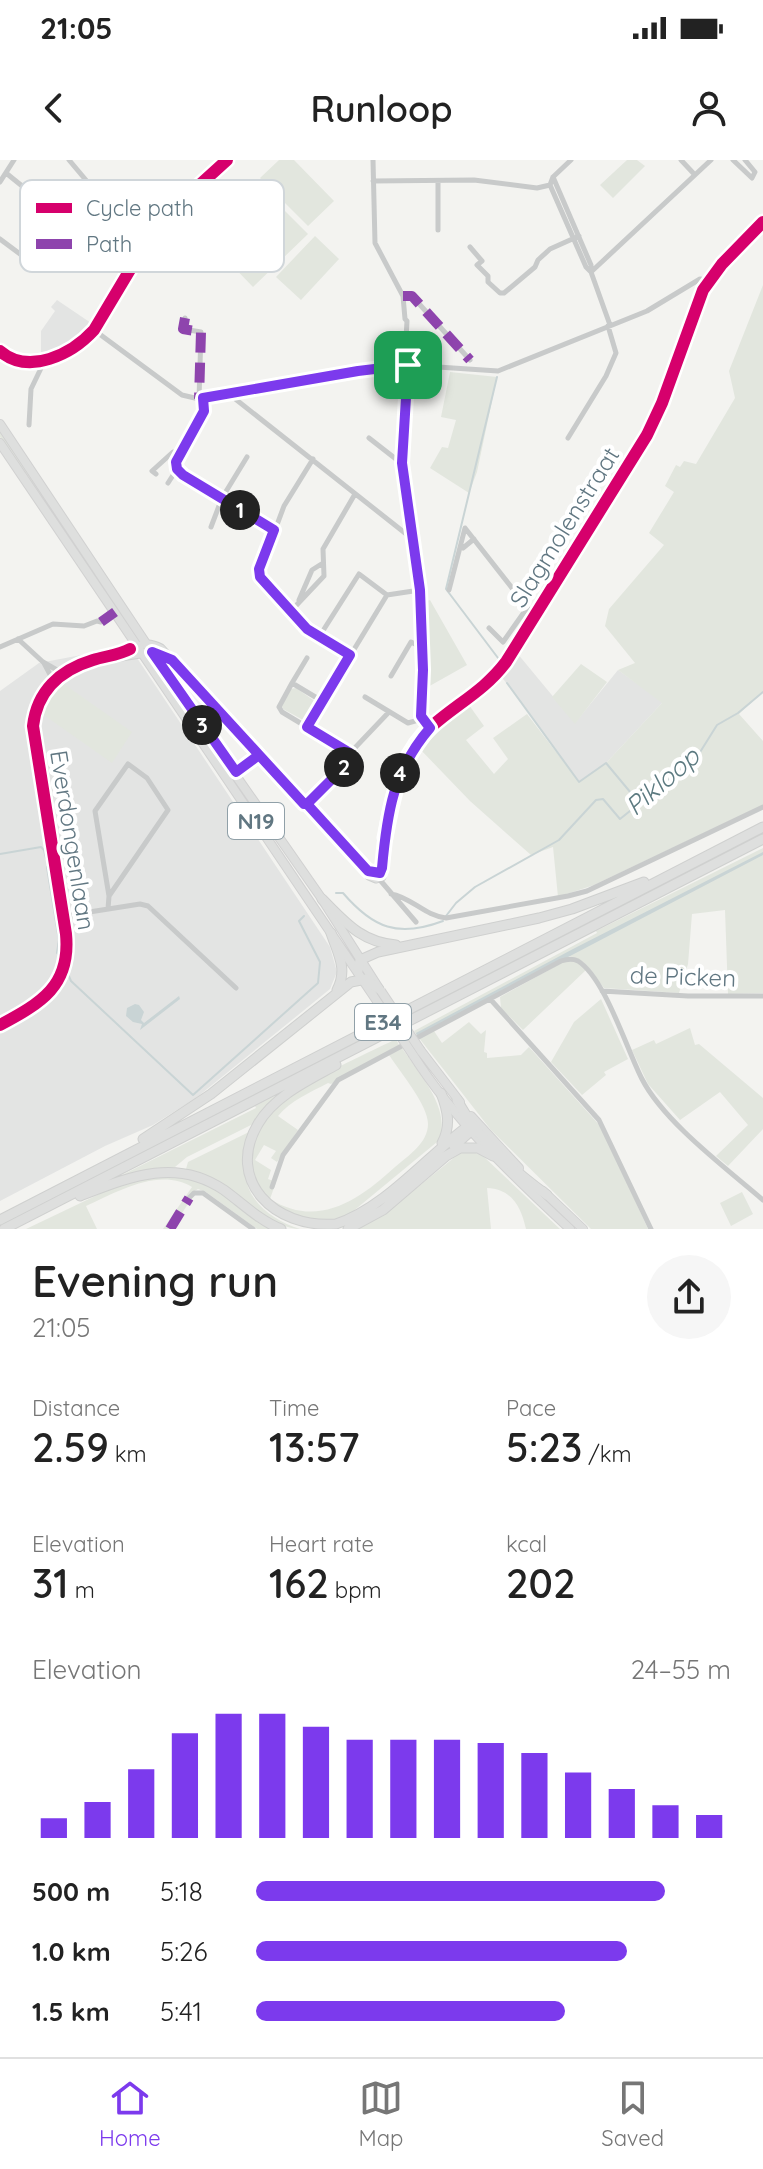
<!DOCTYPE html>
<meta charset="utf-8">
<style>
body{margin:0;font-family:Quicksand,sans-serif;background:#f6f6f6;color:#222;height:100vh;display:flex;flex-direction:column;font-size:30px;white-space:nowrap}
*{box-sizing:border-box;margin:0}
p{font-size:26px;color:#767676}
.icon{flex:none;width:44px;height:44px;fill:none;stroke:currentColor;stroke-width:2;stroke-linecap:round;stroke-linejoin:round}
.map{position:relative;height:1069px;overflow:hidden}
.details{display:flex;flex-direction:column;background:#fff;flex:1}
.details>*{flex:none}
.pin{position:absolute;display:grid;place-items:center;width:68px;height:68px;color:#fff;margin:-34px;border-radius:16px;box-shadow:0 4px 12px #0006}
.km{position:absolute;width:40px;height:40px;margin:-20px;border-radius:50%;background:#222;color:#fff;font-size:22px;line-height:40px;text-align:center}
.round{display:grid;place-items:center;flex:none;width:84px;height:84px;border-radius:42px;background:#f6f6f6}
.overview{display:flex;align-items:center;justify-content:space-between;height:136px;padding:0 32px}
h1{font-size:44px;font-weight:600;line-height:60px}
.metrics{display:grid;grid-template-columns:repeat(3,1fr);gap:12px;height:136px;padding:8px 32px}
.metrics div{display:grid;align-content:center}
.metrics b{font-size:40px;font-weight:600}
.metrics small{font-size:22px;font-weight:400}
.metrics p{font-size:22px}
.chart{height:224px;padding:16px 32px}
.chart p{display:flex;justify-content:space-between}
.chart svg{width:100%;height:144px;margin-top:8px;stroke:#7c3aed;stroke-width:6}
ul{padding:0 32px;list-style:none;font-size:26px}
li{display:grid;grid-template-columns:128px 96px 1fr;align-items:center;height:60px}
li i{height:20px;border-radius:10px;background:#7c3aed}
.status{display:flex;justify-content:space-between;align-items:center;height:56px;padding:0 40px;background:#fff;direction:ltr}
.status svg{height:22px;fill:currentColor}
header{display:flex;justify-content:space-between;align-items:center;height:104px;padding:0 32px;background:#fff;font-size:36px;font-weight:600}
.menu{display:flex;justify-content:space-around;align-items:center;height:112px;border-top:2px solid #e0e0e0;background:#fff;font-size:22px;color:#767676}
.menu a{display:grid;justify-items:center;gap:4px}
.menu .current{color:#7c3aed}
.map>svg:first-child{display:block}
.built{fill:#e3e4e3}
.green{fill:#e2e6de}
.water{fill:#c9d4d5}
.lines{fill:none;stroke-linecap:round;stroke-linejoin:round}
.stream{stroke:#c9d4d5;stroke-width:2}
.secondary-casing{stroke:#ced0cf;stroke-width:9}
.primary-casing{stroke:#d1d1d1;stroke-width:10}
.highway-casing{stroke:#cfd0cf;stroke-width:11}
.street{stroke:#c8caca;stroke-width:5}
.secondary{stroke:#dedfde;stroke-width:7}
.primary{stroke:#dedfde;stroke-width:8}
.highway{stroke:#dedfde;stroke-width:9}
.primary-bridge-casing{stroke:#d1d1d1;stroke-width:10;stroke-linecap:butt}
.primary-bridge{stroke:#dedfde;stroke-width:8}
.quiet{stroke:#8e44ad;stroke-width:10;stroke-dasharray:20 10;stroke-linecap:butt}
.cycleway-casing{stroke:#fff;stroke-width:17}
.cycleway{stroke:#d6006c;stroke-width:12}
.route-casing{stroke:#fff;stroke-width:16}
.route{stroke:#7c3aed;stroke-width:10}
.labels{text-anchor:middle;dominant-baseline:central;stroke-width:8;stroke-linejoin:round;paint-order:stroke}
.shield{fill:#fff;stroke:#90a0a8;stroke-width:2}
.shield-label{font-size:22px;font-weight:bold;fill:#617782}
.street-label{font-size:24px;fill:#617782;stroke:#fff}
.water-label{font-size:26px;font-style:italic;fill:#5c7a80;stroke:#fff}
.key{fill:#fff;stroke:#d0d6da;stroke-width:2}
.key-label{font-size:22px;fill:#617782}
</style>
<div class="status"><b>21:05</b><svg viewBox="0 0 49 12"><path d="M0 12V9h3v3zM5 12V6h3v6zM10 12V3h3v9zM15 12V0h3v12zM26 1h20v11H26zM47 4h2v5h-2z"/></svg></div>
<header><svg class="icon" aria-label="back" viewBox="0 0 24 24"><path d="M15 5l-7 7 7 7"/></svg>Runloop<svg class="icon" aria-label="person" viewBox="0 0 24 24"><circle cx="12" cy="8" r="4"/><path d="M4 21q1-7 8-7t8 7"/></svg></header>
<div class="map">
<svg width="763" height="1069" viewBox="0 0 763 1069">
<rect width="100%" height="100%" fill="#f3f3f0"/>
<path class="built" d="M 57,140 L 91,163 L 79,180 L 69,187 L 41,197 L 41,171 L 55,151 L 51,147 Z
M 129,486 L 330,787 L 337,812 L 330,829 L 196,938 L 153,965 L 105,986 L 0,1041 L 0,531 L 39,503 Z
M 517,493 L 575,563 L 618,510 L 663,542 L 606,603 L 579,622 L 501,516 Z"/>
<path class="green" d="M 279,0 L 294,0 L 334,41 L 308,66 L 260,18 Z
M 627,0 L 637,0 L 645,6 L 613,38 L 600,25 Z
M 276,42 L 308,74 L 253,127 L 222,95 Z
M 315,76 L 339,99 L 301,140 L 276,117 Z
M 763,125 L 763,532 L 739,554 L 763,581 L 763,645 L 594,725 L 558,737 L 553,687 L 531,695 L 470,641 L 419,588 L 433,571 L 469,545 L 484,566 L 466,580 L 494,614 L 508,599 L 493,578 L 527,554 L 579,622 L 606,603 L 662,543 L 618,510 L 635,503 L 605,466 L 609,449 L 664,385 L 649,373 L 674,332 L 665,326 L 676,305 L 680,307 L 684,301 L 696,304 L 735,238 L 729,211 Z
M 450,212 L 497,217 L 477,312 L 469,333 L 430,308 L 442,287 L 448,288 L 456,260 L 441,257 Z
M 0,269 L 108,434 L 101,427 L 0,277 Z
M 430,440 L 467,505 L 426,528 L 423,442 Z
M 581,504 L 607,522 L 575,564 L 552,537 Z
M 61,522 L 132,572 L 112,603 L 41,553 L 49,536 Z
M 296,528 L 316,542 L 307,558 L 303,560 L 283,549 L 281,544 L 291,529 Z
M 763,672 L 763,675 L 405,857 L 404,855 Z
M 763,688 L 763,833 L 728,834 L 725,750 L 692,754 L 688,804 L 679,833 L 604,828 C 593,814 586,797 566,796 L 417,876 L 414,871 L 597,773 L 596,771 Z
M 567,800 L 577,802 L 586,810 L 523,870 L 501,848 L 500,837 Z
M 601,839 L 628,899 L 604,912 L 606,915 L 582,935 L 551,902 L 574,862 Z
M 469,862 L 481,874 L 486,870 L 484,892 L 487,893 L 487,898 L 521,895 L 529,887 L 602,968 L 648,1069 L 591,1069 L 491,970 L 419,878 L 434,871 L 442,883 Z
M 386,865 L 387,867 L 0,1067 L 0,1064 Z
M 690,868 L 695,885 L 699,884 L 763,938 L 763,969 L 728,1006 L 716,996 L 748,965 L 720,932 L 680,960 L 648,924 L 632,890 L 654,880 L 656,884 Z
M 396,879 L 399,885 L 331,924 L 328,923 C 311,932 290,941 278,956 L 298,970 L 277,1002 L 271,998 L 276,991 L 264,985 L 255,1000 L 271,1010 L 268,1019 L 276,1022 L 270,1039 C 318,1069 359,1040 395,1007 C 408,996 428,983 428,964 C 428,945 400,912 389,895 L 402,888 C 417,911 455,952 437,982 L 351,1053 L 329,1062 L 277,1054 C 270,1043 258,1031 253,1018 C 228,949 351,902 396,879 Z
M 287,930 L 257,962 L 187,997 L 175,1007 L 120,1016 L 256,948 L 255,946 Z
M 249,972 C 249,982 245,994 245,1004 C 242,1038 271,1060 300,1069 C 273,1069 210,1025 186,1009 L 188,1002 Z
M 461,992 L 473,992 L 482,995 L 560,1069 L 526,1069 C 521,1047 512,1029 487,1028 L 491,1069 L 359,1069 L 397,1044 Z
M 150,1015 C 161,1016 172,1015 183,1016 C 215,1021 245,1050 271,1069 L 257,1069 L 206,1032 L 198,1029 L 191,1033 L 191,1039 L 172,1069 L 163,1069 L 192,1027 C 159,1007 117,1032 86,1046 L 97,1069 L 26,1069 L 112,1028 Z
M 742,1032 L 753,1054 L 731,1066 L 720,1043 Z"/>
<path class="water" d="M 763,692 L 763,695 L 417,876 L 416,873 L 573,789 Z
M 179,836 L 180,839 L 140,870 L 142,864 L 133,862 L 126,856 L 127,848 L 135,844 L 139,845 L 144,852 L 141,860 L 144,863 Z"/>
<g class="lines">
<path class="stream" d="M 497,217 L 446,429 L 498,498
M 507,523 L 579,622 L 606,603 L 641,645
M 0,694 L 41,687 L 44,690 L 46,698
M 47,707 L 59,780 L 57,793 L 60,797
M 336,733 L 343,733 C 373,768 398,778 443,761
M 446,756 L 456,743 L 475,727 L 559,680 L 596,640 L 603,639 L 620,659 L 697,597 L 717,565 L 738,553 L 763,532
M 68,814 L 71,821 L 193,935 L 318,823 L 320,802 L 299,761 L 304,756"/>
<defs>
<path id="secondary" d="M 103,500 L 152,492 L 168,498
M 236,612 L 259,595
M 376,719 L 382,717 L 380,713 C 383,703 383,693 385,682 C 388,657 392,628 403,605 C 424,558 476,542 506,502 L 647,275 L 662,243 L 703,130 L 722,104 L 763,62
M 0,865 C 41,843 71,826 66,774 L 33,566 C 40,513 78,507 121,492 C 138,487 145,479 161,488 L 368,711 L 369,716 L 376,719"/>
<path id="primary" d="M 0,264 L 195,557 L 322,739 L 378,827
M 0,283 L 385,853
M 421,891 L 460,942
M 413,895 C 456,962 513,1016 570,1069
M 471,956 L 519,1008
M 543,1031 L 583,1069"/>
<path id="highway" d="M 322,739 C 345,762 361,782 396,785
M 331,773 C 338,794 348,809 337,830
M 358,811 L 360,800 L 378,792 L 539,758 L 572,749 L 644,722
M 336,905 C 309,920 274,936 258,964 C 225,1020 274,1069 336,1064 C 383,1049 425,999 464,969 L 473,966
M 441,933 C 448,951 451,966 442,983
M 457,940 C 477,977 512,1010 547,1035
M 143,979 L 211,934 L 351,822 L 366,819 L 379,829
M 454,986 L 471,971 L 473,966
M 80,1036 C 129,1017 176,997 224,1030 C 242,1043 260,1061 281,1069
M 0,1060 L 763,667
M 4,1069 L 763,679
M 348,1069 L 383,1050 L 446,996 L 460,988 L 478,988 L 493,996"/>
</defs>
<use href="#secondary" class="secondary-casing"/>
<use href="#primary" class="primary-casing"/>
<use href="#highway" class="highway-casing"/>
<path class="street" d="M 69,0 L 143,88
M 373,0 L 375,83 L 403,136 L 405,159 L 407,161 L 405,197 L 409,211 L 402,303 L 420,430 L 423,510 L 421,556 L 430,568
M 681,0 L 695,15
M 733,0 L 752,18 L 755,12 L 745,0
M 6,13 L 48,47
M 553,17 L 591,105 L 591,112 L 610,165
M 373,21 L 474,20 L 537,28 L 550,25 L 586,107 L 591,112
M 438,21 L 438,70
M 0,22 L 14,0
M 550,25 L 553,17 L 571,0
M 0,79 L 24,97
M 58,83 L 82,46 L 97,32
M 470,87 L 482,101 L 477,105 L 488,116 L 488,122 L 500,133 L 504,133 L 535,107 L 538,100 L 550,89 L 579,76
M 591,112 L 711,0
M 403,136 L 412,136 L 470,200
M 185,158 L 183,169 L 201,172 L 199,239
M 94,170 L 182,235 L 199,239 L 358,211 L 408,205 L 498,211 L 647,151 L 700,119 L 709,120
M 0,191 C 29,216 72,194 94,170 L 143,88 L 194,30 L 227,0
M 229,234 L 410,377
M 203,238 C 203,239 204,250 204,251 C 199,271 165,295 183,315 L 274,370
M 29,265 L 31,229 L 44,202
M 369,278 L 401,303
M 568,278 L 606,216 L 616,193 L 608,166
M 313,299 L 284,346 L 259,413 L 307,469 L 350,495
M 156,314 L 152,311 L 173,292 L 180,293
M 168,323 L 177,309
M 211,367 L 222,338 L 247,297
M 463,388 L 474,379
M 449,430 L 465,368 L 534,456
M 299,440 L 312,410 L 323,403
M 290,452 L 324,416 L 323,389 L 355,334
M 489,468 L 503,482 L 527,448
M 319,477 L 359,414 L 387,435 L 420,430
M 18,479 L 43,502 L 64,514
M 0,487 L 53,464 L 84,466 L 97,461 L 101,462
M 44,503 L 54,522
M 391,516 L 411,482 L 421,487
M 292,523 L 307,498
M 365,537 L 408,563 L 422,559
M 322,541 L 292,523 L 279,547 L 282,552 L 350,593 L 389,552
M 307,567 L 387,435
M 307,644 L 349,602 L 350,593
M 380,720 L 416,762
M 391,734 C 411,737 425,756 446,758 L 568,736 L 587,731 L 763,647
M 108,749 L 109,736 L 95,651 L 128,604 L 147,618 L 168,650 L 109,736
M 64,756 L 140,744 L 148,746 L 236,828
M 602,831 L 688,836 L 763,836
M 491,840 L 599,960 L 651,1069
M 272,1027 L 283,995 L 338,920 L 561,801 C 567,799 572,798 578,801 C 605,818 627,890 642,919 C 664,962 726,1008 763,1040
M 189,1038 L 194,1033 L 203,1033 L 253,1069"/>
<use href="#secondary" class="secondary"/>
<use href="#primary" class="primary"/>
<use href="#highway" class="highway"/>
<defs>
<path id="primary-bridge" d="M 381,831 L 421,891
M 385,853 L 413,895"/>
</defs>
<use href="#primary-bridge" class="primary-bridge-casing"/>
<use href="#primary-bridge" class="primary-bridge"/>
<path class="quiet" d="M 403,136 L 412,136 L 470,200
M 185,158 L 183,169 L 201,172 L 199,239
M 101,462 L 115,452
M 170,1069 L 189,1038"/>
<defs>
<path id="cycleway" d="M 0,191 C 29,216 72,194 94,170 L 143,88 L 194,30 L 227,0
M 385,678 C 393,637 399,595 432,566 C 458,543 484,531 506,502 L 647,275 L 662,243 L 703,130 L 722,104 L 763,62
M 0,865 C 41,843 71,826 66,774 L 33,566 C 37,531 60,510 93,500 C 106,496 119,495 130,489"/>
</defs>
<use href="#cycleway" class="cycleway-casing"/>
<use href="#cycleway" class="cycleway"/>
</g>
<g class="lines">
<defs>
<path id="route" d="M 408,205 L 358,211 L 203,238 L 204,251 L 176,302 L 177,309 L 183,315 L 274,370 L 259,409 L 260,417 L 307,469 L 350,495 L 307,567 L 350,593 L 349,602 L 307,644 L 304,644 L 172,500 L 152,492 L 236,612 L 259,595 L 304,644 L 307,644 L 368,711 L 380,713 L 382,708 C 387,653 393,611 430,568 L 421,556 L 423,510 L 420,430 L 402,303 L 408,205"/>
</defs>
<use href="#route" class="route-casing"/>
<use href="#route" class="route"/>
</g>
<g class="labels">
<g class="shield">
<rect x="228" y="643" width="56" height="36" rx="6"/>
<rect x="355" y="844" width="56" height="36" rx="6"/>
</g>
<g class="shield-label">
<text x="256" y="661">N19</text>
<text x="383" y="862">E34</text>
</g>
<g class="street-label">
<text transform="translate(564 367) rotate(-58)">Slagmolenstraat</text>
<text transform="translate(73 680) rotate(81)">Everdongenlaan</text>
<text transform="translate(683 816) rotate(2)">de Picken</text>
</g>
<g class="water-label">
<text transform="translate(662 621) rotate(-41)">Pikloop</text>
</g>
</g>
<rect x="20" y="20" width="264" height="92" rx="12" class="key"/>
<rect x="36" y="43" width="36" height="10" fill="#d6006c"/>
<rect x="36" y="79" width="36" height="10" fill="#8e44ad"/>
<g class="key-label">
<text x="86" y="56">Cycle path</text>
<text x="86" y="92">Path</text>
</g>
</svg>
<div class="pin" style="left:408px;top:205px;background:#1e9e55"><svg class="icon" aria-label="arrive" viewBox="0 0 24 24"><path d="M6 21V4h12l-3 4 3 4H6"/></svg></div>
<b class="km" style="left:240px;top:350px">1</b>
<b class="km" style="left:344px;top:607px">2</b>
<b class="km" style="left:202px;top:565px">3</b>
<b class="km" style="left:400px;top:613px">4</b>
</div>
<section class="details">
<div class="overview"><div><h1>Evening run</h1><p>21:05</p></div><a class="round"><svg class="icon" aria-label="share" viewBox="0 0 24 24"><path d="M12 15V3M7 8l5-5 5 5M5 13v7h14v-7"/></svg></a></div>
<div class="metrics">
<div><p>Distance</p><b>2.59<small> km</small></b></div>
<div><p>Time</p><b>13:57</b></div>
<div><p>Pace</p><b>5:23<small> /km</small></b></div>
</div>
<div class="metrics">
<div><p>Elevation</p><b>31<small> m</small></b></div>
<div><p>Heart rate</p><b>162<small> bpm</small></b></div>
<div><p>kcal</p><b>202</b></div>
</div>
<div class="chart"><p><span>Elevation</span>24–55 m</p>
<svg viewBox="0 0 160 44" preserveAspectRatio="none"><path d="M5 44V38M15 44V33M25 44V23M35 44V12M45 44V6M55 44V6M65 44V10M75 44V14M85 44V14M95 44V14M105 44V15M115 44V18M125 44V24M135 44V29M145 44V34M155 44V37"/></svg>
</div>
<ul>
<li><b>500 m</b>5:18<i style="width:86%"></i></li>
<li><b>1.0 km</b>5:26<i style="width:78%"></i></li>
<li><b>1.5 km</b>5:41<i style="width:65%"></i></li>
</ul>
</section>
<nav class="menu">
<a class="current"><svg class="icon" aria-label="home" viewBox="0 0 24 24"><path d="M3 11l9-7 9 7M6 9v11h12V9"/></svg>Home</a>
<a><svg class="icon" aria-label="map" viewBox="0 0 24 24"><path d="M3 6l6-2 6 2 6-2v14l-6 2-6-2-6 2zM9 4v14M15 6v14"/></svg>Map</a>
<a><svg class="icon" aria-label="saved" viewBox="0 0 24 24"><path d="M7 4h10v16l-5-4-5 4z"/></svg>Saved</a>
</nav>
